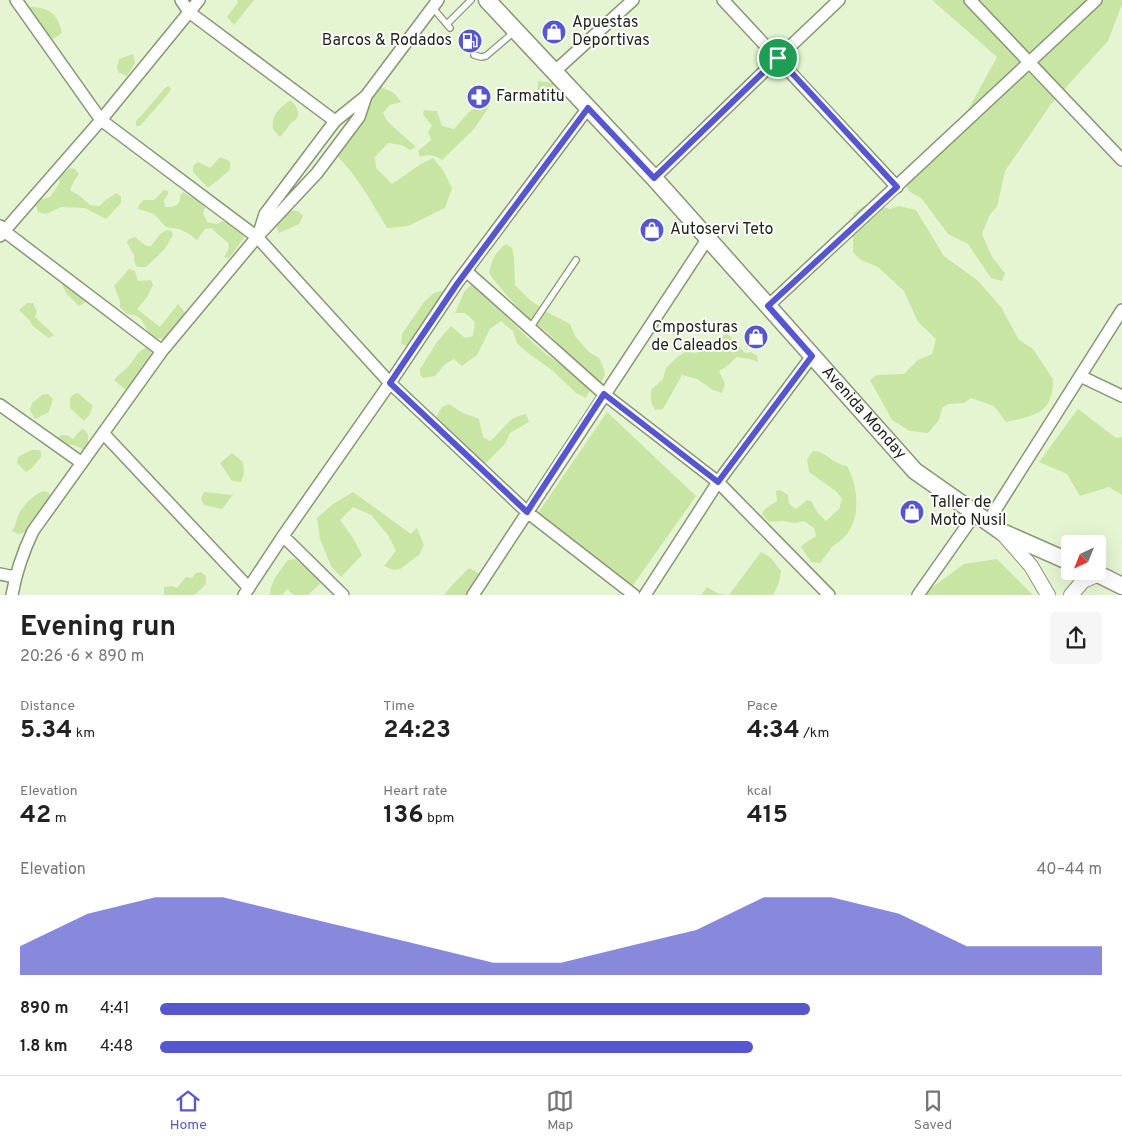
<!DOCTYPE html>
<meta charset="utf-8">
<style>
body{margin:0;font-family:Overpass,sans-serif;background:#f6f6f6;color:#222;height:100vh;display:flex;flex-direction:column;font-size:19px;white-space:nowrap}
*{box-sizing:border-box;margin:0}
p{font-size:16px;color:#767676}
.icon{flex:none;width:28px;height:28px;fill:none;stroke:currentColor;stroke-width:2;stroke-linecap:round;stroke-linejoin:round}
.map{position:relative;height:595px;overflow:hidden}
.panel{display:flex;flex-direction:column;background:#fff;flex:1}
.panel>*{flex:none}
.needle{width:32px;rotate:223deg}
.buttons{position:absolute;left:1061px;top:535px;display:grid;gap:10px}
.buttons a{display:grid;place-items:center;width:45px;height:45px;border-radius:5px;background:#fff;box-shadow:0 5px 20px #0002;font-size:25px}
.pin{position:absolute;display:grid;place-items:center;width:42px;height:42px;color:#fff;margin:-21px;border:2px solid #fff;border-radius:50%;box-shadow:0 1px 5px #0007}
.round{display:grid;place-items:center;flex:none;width:52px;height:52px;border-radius:5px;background:#f6f6f6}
.headline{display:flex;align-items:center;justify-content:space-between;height:85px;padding:0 20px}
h1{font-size:28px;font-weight:700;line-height:38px}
.metrics{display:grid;grid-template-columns:repeat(3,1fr);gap:8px;height:85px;padding:5px 20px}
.metrics div{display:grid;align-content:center}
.metrics b{font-size:25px;font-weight:700}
.metrics small{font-size:14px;font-weight:400}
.metrics p{font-size:14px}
.chart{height:140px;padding:10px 20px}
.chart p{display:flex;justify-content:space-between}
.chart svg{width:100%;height:90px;margin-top:5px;fill:#5657cf;opacity:.7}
ul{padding:0 20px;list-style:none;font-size:16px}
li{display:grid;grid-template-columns:80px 60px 1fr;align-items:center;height:38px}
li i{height:12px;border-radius:6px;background:#5657cf}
.tab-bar{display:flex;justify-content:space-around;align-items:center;height:70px;border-top:1px solid #e0e0e0;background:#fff;font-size:14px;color:#767676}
.tab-bar a{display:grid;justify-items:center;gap:2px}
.tab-bar .active{color:#5657cf}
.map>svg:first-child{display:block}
.green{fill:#c8e5a4}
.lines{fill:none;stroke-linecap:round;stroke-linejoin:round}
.service-casing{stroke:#889677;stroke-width:8}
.minor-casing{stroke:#889677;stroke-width:14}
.tertiary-casing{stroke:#889677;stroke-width:16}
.secondary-casing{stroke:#889677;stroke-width:19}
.service{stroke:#fff;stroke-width:5.5}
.minor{stroke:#fff;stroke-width:11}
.tertiary{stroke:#fff;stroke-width:14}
.secondary{stroke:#fff;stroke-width:16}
.route-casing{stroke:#fff;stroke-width:10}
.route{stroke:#5657cf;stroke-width:6}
.labels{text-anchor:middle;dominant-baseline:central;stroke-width:4;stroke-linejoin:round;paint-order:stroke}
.poi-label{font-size:16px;fill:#1e2317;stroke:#fff;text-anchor:start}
.street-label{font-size:16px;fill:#1e2317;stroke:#fff}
</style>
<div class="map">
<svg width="1122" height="595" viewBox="0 0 1122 595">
<rect width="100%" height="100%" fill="#e5f5d2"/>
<path class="green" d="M 237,0 L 254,0 L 234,25 L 227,17 L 238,2 Z
M 932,0 L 1122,0 L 1122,4 L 1108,41 L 1051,104 L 1005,171 L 997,207 L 990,214 L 982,234 L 992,257 L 1005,273 L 1002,281 L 991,278 L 968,244 L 948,234 L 922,199 L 909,191 L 906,185 L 952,139 L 997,57 Z
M 29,7 C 48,7 58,13 62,33 L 53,39 C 42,28 34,21 29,7 Z
M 133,54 L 135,63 L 127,76 L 118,72 L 117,67 L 119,59 Z
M 538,81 L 553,83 L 558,91 L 548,101 L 540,101 L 537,94 Z
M 168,86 L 171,89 L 168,94 L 140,126 L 136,126 C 135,121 137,119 141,116 L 165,88 Z
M 381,87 L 394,93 L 401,102 L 390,105 L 383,113 L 388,122 L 416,147 L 410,150 L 402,145 L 388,143 L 375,157 L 376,168 L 392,184 L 421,164 L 433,158 L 443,170 L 452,188 L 445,208 L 408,226 L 387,228 C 372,203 358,177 337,156 C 347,131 363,107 381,87 Z
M 488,99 L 489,107 L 474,129 L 442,160 C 434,155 429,154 420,157 L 418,151 L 431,140 L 428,132 L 432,126 L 423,114 L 424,110 L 437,111 L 442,126 L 454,129 L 468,113 Z
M 290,100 C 295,104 301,112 297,118 C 296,120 293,121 291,123 C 287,128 285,132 280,137 L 273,129 C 271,114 280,108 290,100 Z
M 220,157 L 230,161 L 230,170 L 208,188 L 193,172 L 193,166 L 198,162 L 210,168 Z
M 70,168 L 75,169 L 79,174 L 74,181 L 70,190 L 80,196 L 90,205 L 100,206 L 103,202 L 116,193 L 121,196 L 121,203 L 106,219 L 85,208 L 61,207 L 46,214 L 38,212 L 36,205 L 42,199 L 50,197 L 59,184 L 60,177 Z
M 164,190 L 168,191 L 168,194 L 164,200 L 165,207 C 173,207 181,206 180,196 L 183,192 L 191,197 L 198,198 L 205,207 L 203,213 L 207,222 L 217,224 L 222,221 L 228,223 L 233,228 L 242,230 L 244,238 L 229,258 L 224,257 L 229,248 L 228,243 L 211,228 L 205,229 L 197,240 L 189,234 L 179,229 L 166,227 L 154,214 L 138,209 L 139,205 L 143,200 L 154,200 Z
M 875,204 L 890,209 L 899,206 L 916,210 L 944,256 L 977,280 L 1001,307 L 1019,340 L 1033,349 L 1053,379 C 1053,384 1053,390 1051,395 C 1047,416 1023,418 1006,422 L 994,406 L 971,398 L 964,403 L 948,404 L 942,408 L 939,420 L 928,433 L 910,431 L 892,420 L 870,380 L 877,375 L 904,374 L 918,360 L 932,354 L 936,339 L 918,322 L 904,291 L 878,267 L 861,260 L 853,252 L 853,214 L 863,206 Z
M 291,211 L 298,211 L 303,216 L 299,224 L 279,233 L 273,219 Z
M 167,230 L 172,231 L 173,235 L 164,250 L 146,267 L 137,267 L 134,261 L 134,255 L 127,243 L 129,239 L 135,237 L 146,246 L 151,246 L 160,234 Z
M 506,244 L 512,248 L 514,257 L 515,285 L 530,300 L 549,313 L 570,324 L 575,336 L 589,352 L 599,358 L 604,369 L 605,374 L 601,383 L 568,354 L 547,332 L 525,316 L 497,284 L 489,273 C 492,259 495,253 506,244 Z
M 129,269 L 135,271 L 138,281 L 151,280 L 153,285 L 147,297 L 137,309 L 160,327 L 178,304 L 186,314 L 165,339 C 139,339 152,315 127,314 L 120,307 L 120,302 L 114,286 Z
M 61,282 C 70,284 82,294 86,302 L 79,306 L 66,293 Z
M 473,283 L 531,341 L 546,354 L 564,367 L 590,390 L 586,398 L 576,393 L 553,371 L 528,353 L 517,343 L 513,331 L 501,321 L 490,329 L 477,355 L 462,366 L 454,359 L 444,365 L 435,376 L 423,378 L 420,374 L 420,369 L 437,342 L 451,326 L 465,338 L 473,336 L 475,322 L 465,313 L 455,313 L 464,292 Z
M 445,290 L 445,298 L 409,346 L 401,344 L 402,334 L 424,302 L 434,293 Z
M 27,303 L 33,303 L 37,311 L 35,317 L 54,335 L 49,338 L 35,328 L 32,325 L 29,320 L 19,310 Z
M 727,333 L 745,353 L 751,352 L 757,356 L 758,362 L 750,359 L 737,357 L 727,366 L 719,371 L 725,384 L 722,393 L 713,390 L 697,379 L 682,375 L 663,409 L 655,410 L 651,402 L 651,390 L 663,379 L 666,368 L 676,358 L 685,352 L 695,353 L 708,349 L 719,338 Z
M 148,347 L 152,352 L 149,359 L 127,391 L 114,380 C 118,375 122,373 127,368 C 134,361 137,350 148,347 Z
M 78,393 L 93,406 L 90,414 L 84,421 L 70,408 L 70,398 L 74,394 Z
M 48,394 L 53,399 L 49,412 L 35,419 L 30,410 L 32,403 L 42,395 Z
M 449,404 L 461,412 L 479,419 L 483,437 L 490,441 C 505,430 505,418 526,414 L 529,422 L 510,433 L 505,444 L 483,466 L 452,437 L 443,423 L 436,417 L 442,407 Z
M 1078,409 L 1116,438 L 1122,437 L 1122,495 L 1109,487 L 1080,496 L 1067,474 L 1039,462 Z
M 607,412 L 696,496 L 631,588 L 538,513 Z
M 82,429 L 85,430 L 88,435 L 88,446 L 84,450 L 76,446 L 59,442 L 57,437 C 64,434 67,434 73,439 L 77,434 Z
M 31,450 L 38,450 L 41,451 L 41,457 L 32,468 L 26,472 L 17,463 L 18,457 Z
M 813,451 C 826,451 832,464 847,466 C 858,485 861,516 847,534 C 843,539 837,543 832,547 C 828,552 824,558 820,563 L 811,562 L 801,547 L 805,543 L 816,536 L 814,528 L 804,521 L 796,523 L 782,521 L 769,522 L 762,514 L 765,509 L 777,501 L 776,491 L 780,490 L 788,495 L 789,504 L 796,509 L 807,500 L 811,501 L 817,512 L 826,521 L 839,509 L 842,499 L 837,492 L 809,472 L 807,459 Z
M 232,453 L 243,462 L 244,474 L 241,482 L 232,481 L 220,463 Z
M 44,491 L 49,493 L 52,497 C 46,505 34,526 27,531 C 22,535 17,534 12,531 C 17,524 15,523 18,516 C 21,507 35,493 44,491 Z
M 204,492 L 233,495 L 222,509 L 204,505 L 201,499 Z
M 353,492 L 411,534 L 417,528 L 424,545 L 419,555 L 400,569 L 394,570 L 384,566 L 396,551 L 388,535 L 371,515 L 353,507 L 340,520 L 353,538 L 362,555 L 341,577 L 331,566 L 320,539 L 317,518 L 333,504 Z
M 761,552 L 771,558 L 781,571 L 779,583 L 773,595 L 701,595 L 707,587 L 719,594 L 729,595 Z
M 295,559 L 303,566 L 315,574 L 320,584 L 308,595 L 294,595 L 287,589 L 282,595 L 270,595 C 270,581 280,571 288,560 Z
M 997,559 L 1033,595 L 925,595 L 926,592 L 964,564 Z
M 469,568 L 480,574 L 470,595 L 444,595 L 455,582 Z
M 201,572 L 206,576 L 206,584 L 197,593 L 193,595 L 164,595 L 164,587 L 172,586 L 177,588 L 186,577 L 192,578 L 196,573 Z"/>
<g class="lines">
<defs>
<path id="service" d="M 432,7 L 450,28
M 447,24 L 471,0
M 474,55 L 481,57 L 486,56 L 514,32
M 530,328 L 576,260"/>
<path id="minor" d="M 16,0 L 101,120 L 257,237 L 390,383 L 527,512 L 634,595
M 181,0 L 189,12 L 335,121
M 723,0 L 897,187
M 970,0 L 1122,160
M 554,72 L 633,0
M 654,178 L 778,58 L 839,0
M 0,226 L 4,231 L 162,351
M 259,233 L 265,214 L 335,121 L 366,96 L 438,0
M 0,236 L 101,120 L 199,0
M 466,271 L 604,394 L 718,482 L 829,595
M 768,306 L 1096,0
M 1080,376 L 1122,396
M 0,405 L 82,463
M 103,433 L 249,588
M 987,523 L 1122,310
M 283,536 L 343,595
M 0,574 L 15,577
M 12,595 C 16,572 23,552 33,531 L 162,351 L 257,237 L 317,173 L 359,117 L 366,96
M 244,595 L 283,536 L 390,383 L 457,283 L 588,108
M 473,595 L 708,238
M 645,595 L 718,482 L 812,356
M 918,595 L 975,514"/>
<path id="tertiary" d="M 1002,533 L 1031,566 L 1048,595
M 1071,595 L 1083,581 L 1099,574"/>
<g id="secondary">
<path id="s1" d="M 487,0 L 654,178 L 915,471 L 1002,532 L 1070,562"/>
<path d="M 1092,571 L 1122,586"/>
</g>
</defs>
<use href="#service" class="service-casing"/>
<use href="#minor" class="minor-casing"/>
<use href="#tertiary" class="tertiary-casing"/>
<use href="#secondary" class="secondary-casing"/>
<use href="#service" class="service"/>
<use href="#minor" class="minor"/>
<use href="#tertiary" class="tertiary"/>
<use href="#secondary" class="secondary"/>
</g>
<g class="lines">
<defs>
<path id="route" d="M 778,58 L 897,187 L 768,306 L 812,356 L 718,482 L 604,394 L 527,512 L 390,383 L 457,284 L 588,108 L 654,178 Z"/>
</defs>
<use href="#route" class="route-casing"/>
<use href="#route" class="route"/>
</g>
<defs>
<symbol id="shop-disc" viewBox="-11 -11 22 22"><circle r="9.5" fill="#5657cf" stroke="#fff"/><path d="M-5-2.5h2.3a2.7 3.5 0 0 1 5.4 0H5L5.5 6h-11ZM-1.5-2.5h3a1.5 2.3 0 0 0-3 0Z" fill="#fff"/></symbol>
<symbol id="fuel-disc" viewBox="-11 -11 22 22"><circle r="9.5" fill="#5657cf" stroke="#fff"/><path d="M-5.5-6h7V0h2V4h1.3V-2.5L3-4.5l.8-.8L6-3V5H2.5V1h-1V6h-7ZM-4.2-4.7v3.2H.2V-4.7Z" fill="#fff"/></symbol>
<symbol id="pharmacy-disc" viewBox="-11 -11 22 22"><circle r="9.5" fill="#5657cf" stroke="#fff"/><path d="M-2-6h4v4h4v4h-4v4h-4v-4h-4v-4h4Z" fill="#fff"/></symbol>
</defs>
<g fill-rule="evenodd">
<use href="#shop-disc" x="540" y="18" width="28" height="28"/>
<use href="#fuel-disc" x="456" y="27" width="28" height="28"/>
<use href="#pharmacy-disc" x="465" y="83" width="28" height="28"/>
<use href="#shop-disc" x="638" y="216" width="28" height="28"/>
<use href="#shop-disc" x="742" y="323" width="28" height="28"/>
<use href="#shop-disc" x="898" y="498" width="28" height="28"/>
</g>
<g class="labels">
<g class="poi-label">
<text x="572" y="23">Apuestas<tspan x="572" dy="18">Deportivas</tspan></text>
<text x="452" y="41" text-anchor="end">Barcos &amp; Rodados</text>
<text x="496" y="97">Farmatitu</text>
<text x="670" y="230">Autoservi Teto</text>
<text x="738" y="328" text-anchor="end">Cmposturas<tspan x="738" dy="18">de Caleados</tspan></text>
<text x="930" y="503">Taller de<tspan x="930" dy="18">Moto Nusil</tspan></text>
</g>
<g class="street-label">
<text stroke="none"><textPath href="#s1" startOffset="559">Avenida Monday</textPath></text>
</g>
</g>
</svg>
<div class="buttons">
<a><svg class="needle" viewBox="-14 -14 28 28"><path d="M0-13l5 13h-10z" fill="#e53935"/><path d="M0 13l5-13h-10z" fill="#767676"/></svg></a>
</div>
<div class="pin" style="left:778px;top:58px;background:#1e9e55"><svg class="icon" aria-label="arrive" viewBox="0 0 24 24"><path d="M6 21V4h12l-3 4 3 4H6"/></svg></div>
</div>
<section class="panel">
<div class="headline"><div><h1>Evening run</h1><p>20:26 · 6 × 890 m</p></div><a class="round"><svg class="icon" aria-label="share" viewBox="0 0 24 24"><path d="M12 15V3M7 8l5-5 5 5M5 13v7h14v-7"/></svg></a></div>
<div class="metrics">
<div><p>Distance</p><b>5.34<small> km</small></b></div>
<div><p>Time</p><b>24:23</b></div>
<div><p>Pace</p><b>4:34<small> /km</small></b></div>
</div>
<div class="metrics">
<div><p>Elevation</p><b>42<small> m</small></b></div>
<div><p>Heart rate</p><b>136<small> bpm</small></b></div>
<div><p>kcal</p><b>415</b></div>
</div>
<div class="chart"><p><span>Elevation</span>40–44 m</p>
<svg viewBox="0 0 160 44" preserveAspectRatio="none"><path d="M0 44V30L10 14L20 6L30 6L40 14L50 22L60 30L70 38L80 38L90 30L100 22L110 6L120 6L130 14L140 30L150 30L160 30V44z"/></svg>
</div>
<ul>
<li><b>890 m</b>4:41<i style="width:69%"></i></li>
<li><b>1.8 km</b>4:48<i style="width:63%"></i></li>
</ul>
</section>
<nav class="tab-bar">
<a class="active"><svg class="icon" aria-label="home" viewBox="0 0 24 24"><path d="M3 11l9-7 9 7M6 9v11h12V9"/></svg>Home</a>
<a><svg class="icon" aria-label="map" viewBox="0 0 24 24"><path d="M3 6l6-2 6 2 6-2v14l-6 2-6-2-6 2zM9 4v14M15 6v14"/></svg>Map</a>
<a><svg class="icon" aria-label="saved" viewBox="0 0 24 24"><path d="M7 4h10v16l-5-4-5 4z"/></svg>Saved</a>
</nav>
